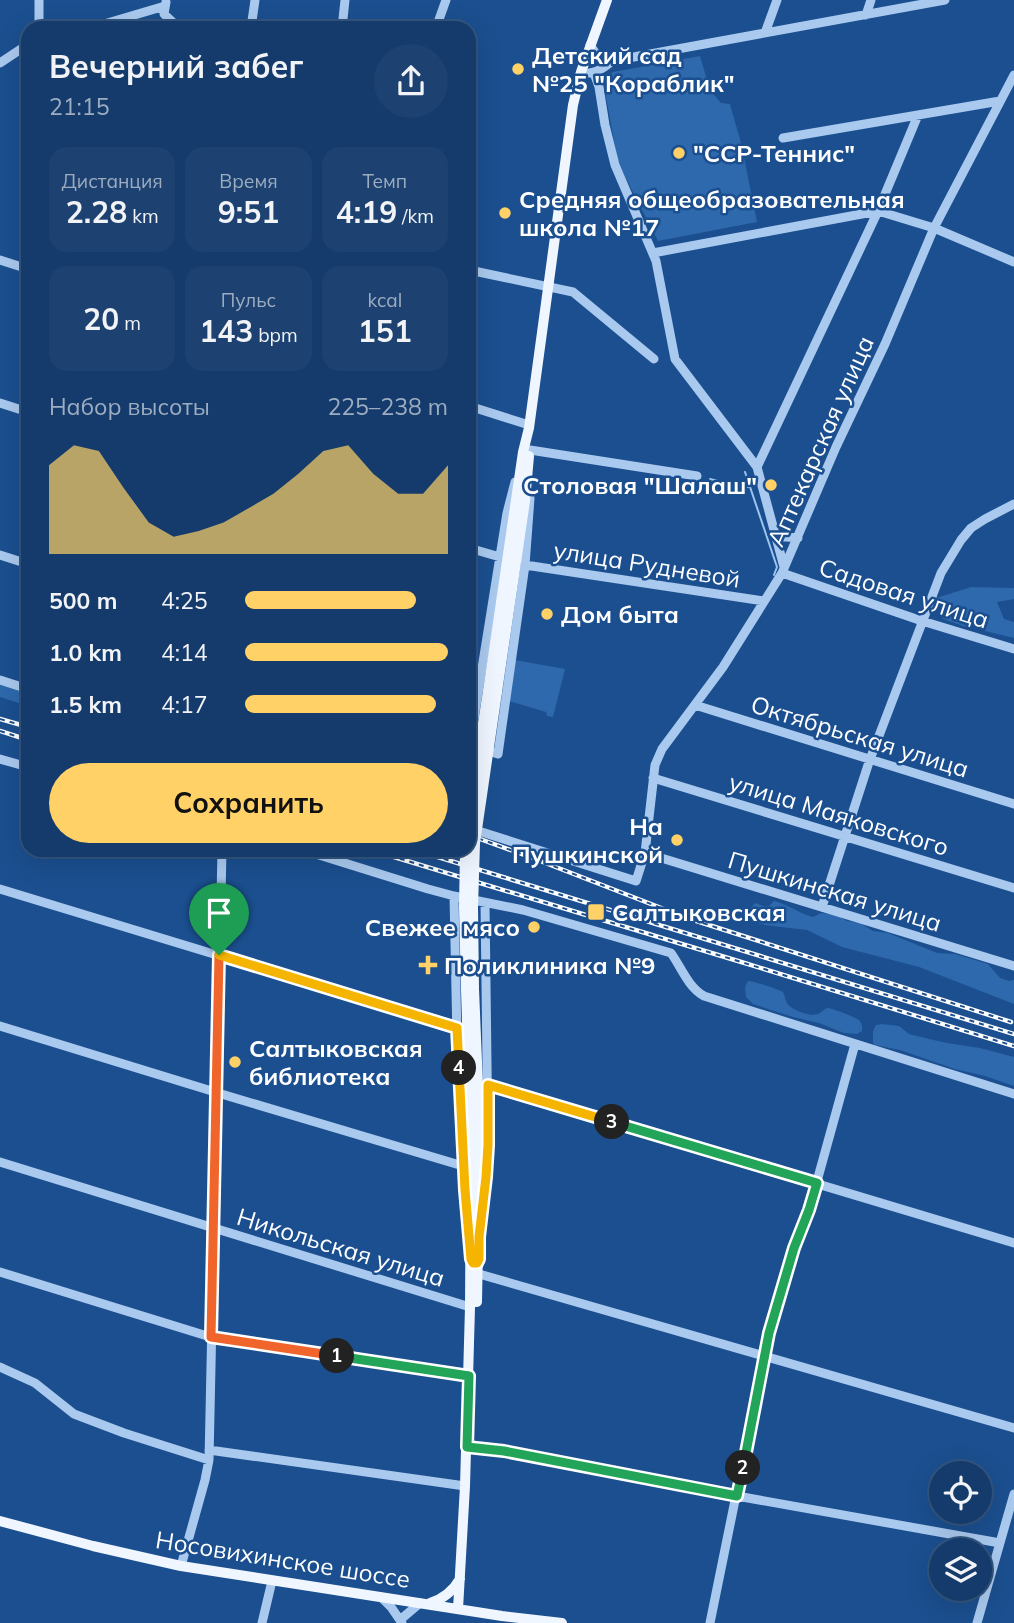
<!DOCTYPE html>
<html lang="ru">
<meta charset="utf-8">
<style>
body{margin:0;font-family:Mulish,sans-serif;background:#1d4271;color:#f1f3f6;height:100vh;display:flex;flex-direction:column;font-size:26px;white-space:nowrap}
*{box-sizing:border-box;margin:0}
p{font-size:23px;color:#9dadc1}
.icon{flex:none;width:38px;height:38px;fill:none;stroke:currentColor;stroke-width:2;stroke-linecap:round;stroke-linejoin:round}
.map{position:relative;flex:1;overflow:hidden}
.side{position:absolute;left:21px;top:21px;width:455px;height:836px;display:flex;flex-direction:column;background:#143b6b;border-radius:21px;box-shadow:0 7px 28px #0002,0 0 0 2px #33557e}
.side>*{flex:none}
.fabs{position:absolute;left:929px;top:1461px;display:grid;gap:14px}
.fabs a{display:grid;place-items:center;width:63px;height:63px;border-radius:50%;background:#143b6b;box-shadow:0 7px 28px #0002,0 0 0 2px #33557e;font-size:35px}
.pin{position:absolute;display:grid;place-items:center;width:60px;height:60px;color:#fff;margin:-72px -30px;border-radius:50% 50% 50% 0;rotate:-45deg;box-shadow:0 0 7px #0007}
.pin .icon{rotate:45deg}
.km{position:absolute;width:35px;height:35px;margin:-18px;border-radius:50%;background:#222;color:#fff;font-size:19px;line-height:35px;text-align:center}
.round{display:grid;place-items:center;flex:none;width:74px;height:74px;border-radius:37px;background:#1d4271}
.overview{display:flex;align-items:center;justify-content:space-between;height:119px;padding:0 28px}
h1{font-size:32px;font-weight:700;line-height:52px}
.stats{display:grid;grid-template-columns:repeat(3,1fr);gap:10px;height:119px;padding:7px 28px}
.stats div{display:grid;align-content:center;border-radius:18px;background:#1d4271;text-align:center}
.stats b{font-size:30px;font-weight:700}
.stats small{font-size:19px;font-weight:400}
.stats p{font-size:19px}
.chart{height:196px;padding:14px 28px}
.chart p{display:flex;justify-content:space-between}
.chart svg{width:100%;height:126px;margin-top:7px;fill:#ffd166;opacity:.7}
.action{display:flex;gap:14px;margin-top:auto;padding:14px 28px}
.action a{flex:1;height:80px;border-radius:42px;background:#ffd166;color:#111;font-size:28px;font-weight:700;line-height:80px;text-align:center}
ul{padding:0 28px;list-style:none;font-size:23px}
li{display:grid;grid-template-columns:112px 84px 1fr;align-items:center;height:52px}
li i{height:18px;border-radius:9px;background:#ffd166}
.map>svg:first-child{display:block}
.green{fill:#2e69ad}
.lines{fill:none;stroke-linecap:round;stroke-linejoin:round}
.stream{stroke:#9cc4f0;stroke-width:2}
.minor{stroke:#a9c9ee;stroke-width:9}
.major{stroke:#f0f6ff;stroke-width:10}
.rail-casing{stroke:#fff;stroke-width:4.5}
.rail{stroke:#1b4f8f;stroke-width:2;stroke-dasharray:5;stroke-linecap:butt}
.major-bridge{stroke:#f0f6ff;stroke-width:10}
.split-1-casing{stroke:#fff;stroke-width:14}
.split-2-casing{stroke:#fff;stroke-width:14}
.split-3-casing{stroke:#fff;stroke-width:14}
.split-4-casing{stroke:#fff;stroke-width:14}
.split-5-casing{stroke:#fff;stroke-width:14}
.split-1{stroke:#f0652b;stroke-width:9}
.split-2{stroke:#22a559;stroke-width:9}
.split-3{stroke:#22a559;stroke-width:9}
.split-4{stroke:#f5b400;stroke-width:9}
.split-5{stroke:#f5b400;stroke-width:9}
.poi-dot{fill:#ffd166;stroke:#1b4f8f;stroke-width:2.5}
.labels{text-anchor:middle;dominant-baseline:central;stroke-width:5;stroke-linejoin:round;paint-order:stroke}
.poi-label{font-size:24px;font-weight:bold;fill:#fff;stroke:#1b4f8f;text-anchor:start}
.street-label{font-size:24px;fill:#fff;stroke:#1b4f8f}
</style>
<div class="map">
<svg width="1014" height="1623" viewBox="0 0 1014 1623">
<rect width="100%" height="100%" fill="#1b4f8f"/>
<path class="green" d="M 700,56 L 710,90 L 721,103 L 730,104 L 741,143 L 757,222 L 658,241 L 618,163 L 603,80 L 613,72 Z
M 971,587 L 1014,588 L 1014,599 L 997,602 L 1004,619 L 1014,622 L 1014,638 L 985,631 L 988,623 L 977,617 L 969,628 L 943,619 L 939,603 L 936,598 Z
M 515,660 L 565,669 L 553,717 L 547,716 L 546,712 L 509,701 Z
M 0,685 L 28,693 L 28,706 L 0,697 Z
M 773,901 C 783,902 801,914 813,917 L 821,913 L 837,915 L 847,921 L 860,923 L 873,931 L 888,933 L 937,953 L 955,954 L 988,964 L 1000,978 L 1009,981 L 1014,980 L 1014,1004 L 919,967 L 842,947 L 807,930 L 765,925 L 749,920 L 747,917 L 749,910 L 755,903 C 763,905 768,911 773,901 Z
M 748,981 C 753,981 778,989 783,992 C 785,996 785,1000 787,1003 C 791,1010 810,1017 818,1014 C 821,1013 824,1009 827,1008 C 832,1008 855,1017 859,1020 C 863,1025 862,1025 862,1031 L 857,1034 L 844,1033 L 819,1023 L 793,1017 L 753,1004 L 746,997 L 745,987 Z
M 882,1024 L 899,1026 L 909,1034 L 925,1038 L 947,1043 L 980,1048 L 1014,1057 L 1014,1086 L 985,1076 L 955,1069 L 900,1050 L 875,1045 L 873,1043 L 873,1031 L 876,1025 Z"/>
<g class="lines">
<path class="stream" d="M 745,472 L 777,567 L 774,575
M 710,479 L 742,487 L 750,487"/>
<path class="minor" d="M 39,0 L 39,28
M 166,2 L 164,14 L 179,28
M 866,15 L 871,0
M 104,24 L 165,6
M 251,28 L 255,0
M 342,28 L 345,0
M 436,28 L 446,0
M 765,33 L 777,0
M 612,61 L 945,0
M 0,63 L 24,47
M 594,73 L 599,87 L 605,125 L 615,165 L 656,261 L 675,359 L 757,467 L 784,567
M 580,74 C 594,73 601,71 612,61 L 597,55 L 590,45
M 783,138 L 1000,101
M 653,253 L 878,211 L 934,228 L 1014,262
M 0,260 L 28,269
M 469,270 L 573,292 L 654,359
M 0,403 L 28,412
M 469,406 L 529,425
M 530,450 L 697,476
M 757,467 L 878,211 L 918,115
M 776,536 L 798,538
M 469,548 L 500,557
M 0,555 L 28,564
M 525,565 L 764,601
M 782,573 L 922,621 L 1014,649
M 0,680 L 28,689
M 695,705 L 1014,804
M 470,745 L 498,754 L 525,565 L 530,498
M 469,749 L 507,513 L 515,482
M 0,759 L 28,767
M 653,778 L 1014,888
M 469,828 L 636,881 L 645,853 L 655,765 L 662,749 L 723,667 L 782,573 L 836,447 L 885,344 L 934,228 L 1014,75
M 303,850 L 428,889 L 454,896 L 523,910 L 671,953 C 681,967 688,987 704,996 L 1014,1094
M 645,853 L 1014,966
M 0,889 L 457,1028
M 454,896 L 457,1039 L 466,1205
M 822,907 L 869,762 L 941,573 L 961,540 L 971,528 L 985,519 L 1014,504
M 0,1026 L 228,1096 L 463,1166
M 488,1085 L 1014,1243
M 0,1162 L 470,1307
M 483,1205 L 488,1145 L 485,903
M 0,1272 L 204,1335 L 469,1376
M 479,1274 L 1014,1428
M 0,1367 L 35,1383 L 74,1414 L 124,1433 L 209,1460
M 467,1447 L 504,1451 L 737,1496 L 1000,1543
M 209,1450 L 465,1486
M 181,1566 L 205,1480 L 209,1460 L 222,850
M 381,1597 L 391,1607 L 402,1623
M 400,1620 L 420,1603
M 262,1623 L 272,1581
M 710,1623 L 766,1348 L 794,1248 L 809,1210 L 855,1044
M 977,1623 L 1014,1494"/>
<path class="major" d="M 488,691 L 523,452 L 529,428 L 573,105 L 581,72 L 607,0
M 497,692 L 525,501 L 529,456
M 474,989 L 480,1135 L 477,1302
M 0,1521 L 93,1546 L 181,1566 L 502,1616 L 562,1623
M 430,1603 C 443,1599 453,1591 460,1579
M 458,1609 L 465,1486 L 470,1307 L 471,1149 L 466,989"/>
<defs>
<path id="rail" d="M 0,719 L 28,727
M 0,731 L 28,740
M 469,835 L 530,857 L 687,918 L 1011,1022
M 371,850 L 738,961 L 1014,1046
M 415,850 L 1014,1034"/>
</defs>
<use href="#rail" class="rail-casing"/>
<use href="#rail" class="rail"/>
<path class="major-bridge" d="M 469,814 L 488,691
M 465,850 L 464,907 L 466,989
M 474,989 L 473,907 L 475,843 L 497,692"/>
</g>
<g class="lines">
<defs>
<path id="split-1" d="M 219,955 L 211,1337 L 337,1356"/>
<path id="split-2" d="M 337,1356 L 469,1376 L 467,1447 L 504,1451 L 737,1496 L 743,1468"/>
<path id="split-3" d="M 612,1122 L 817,1183 L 809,1210 L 794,1248 L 769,1333 L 743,1468"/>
<path id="split-4" d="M 459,1068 L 465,1190 L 471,1259 L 473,1263 L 477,1263 L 479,1259 L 479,1237 L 486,1177 L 488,1145 L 488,1085 L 612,1122"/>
<path id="split-5" d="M 219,955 L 457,1028 L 459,1068"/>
</defs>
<use href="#split-1" class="split-1-casing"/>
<use href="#split-2" class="split-2-casing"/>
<use href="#split-3" class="split-3-casing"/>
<use href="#split-4" class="split-4-casing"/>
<use href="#split-5" class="split-5-casing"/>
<use href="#split-1" class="split-1"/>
<use href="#split-2" class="split-2"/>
<use href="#split-3" class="split-3"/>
<use href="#split-4" class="split-4"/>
<use href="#split-5" class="split-5"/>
</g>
<g class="poi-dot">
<circle cx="518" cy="69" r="7"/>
<circle cx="679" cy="153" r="7"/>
<circle cx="505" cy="213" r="7"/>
<circle cx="771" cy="485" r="7"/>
<circle cx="547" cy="614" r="7"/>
<circle cx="677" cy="840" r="7"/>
<rect x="587" y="903" width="18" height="18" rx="3.5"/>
<circle cx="534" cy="927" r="7"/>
<path d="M424.5 954.5h7v7h7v7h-7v7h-7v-7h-7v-7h7z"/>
<circle cx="235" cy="1062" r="7"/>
</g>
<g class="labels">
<g class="poi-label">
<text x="532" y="55">Детский сад<tspan x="532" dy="28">№25 "Кораблик"</tspan></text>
<text x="693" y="153">"ССР-Теннис"</text>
<text x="519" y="199">Средняя общеобразовательная<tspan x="519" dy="28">школа №17</tspan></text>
<text x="757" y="485" text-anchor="end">Столовая "Шалаш"</text>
<text x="561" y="614">Дом быта</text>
<text x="663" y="826" text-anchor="end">На<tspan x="663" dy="28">Пушкинской</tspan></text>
<text x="612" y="912">Салтыковская</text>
<text x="520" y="927" text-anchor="end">Свежее мясо</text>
<text x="444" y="965">Поликлиника №9</text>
<text x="249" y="1048">Салтыковская<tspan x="249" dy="28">библиотека</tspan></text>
</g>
<g class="street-label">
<text transform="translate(820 441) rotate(-66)">Аптекарская улица</text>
<text transform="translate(647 564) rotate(9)">улица Рудневой</text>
<text transform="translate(904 593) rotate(18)">Садовая улица</text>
<text transform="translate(860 736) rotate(17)">Октябрьская улица</text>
<text transform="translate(839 814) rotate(17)">улица Маяковского</text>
<text transform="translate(835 891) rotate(17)">Пушкинская улица</text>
<text transform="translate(341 1247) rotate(17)">Никольская улица</text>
<text transform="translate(283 1559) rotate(9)">Носовихинское шоссе</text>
</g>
</g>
</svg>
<div class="fabs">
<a><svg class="icon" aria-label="locate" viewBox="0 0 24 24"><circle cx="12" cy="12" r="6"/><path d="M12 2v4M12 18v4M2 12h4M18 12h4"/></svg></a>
<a><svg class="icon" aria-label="layers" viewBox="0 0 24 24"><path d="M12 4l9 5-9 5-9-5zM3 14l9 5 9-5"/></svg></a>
</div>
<div class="pin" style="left:219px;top:955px;background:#1e9e55"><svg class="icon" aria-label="arrive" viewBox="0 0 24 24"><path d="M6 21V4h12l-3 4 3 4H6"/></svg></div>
<b class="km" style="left:337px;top:1356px">1</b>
<b class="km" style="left:743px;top:1468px">2</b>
<b class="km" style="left:612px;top:1122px">3</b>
<b class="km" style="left:459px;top:1068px">4</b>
<section class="side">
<div class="overview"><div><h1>Вечерний забег</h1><p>21:15</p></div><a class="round"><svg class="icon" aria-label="share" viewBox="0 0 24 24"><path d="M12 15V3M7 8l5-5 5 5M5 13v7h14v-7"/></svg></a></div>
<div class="stats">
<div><p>Дистанция</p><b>2.28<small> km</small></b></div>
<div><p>Время</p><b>9:51</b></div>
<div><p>Темп</p><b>4:19<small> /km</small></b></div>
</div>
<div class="stats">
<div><b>20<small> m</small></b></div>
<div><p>Пульс</p><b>143<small> bpm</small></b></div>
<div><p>kcal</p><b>151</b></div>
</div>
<div class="chart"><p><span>Набор высоты</span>225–238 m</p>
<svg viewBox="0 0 160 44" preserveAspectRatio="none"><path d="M0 44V13L10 6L20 8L30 21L40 33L50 38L60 36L70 33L80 28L90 23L100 16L110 8L120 6L130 16L140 23L150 23L160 13V44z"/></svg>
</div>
<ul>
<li><b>500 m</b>4:25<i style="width:84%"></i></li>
<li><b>1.0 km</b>4:14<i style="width:100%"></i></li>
<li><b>1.5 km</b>4:17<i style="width:94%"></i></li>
</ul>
<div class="action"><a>Сохранить</a></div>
</section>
</div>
